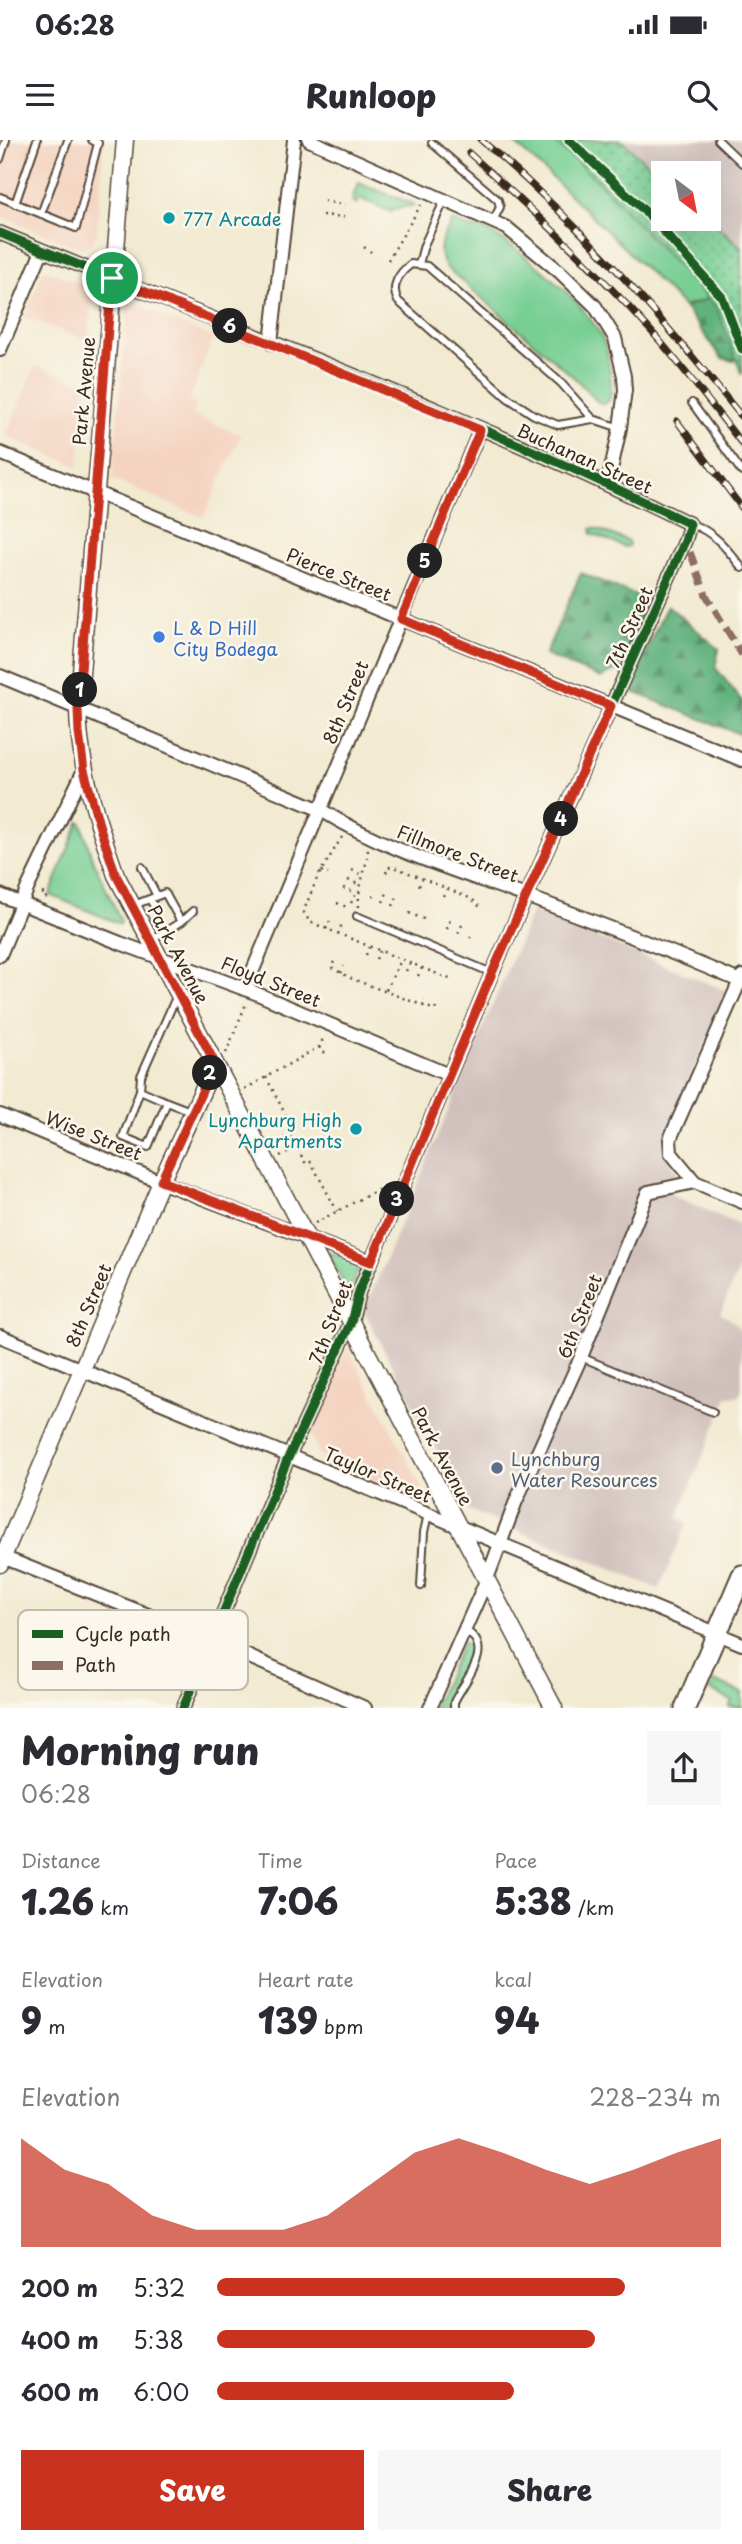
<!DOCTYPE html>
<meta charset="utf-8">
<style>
body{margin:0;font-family:"Playpen Sans",sans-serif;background:#f7f7f7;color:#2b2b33;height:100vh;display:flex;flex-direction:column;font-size:26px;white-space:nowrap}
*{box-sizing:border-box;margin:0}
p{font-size:23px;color:#7c7c81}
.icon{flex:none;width:38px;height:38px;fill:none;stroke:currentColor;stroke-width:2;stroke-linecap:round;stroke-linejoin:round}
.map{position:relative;height:1568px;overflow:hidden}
.side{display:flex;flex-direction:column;background:#fff;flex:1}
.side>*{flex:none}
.needle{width:46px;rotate:148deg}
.fabs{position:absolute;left:651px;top:21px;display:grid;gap:14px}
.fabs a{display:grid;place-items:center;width:70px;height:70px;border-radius:0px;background:#fff;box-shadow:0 7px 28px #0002;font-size:35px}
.pin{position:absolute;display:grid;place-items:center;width:60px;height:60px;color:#fff;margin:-30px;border:4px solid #fff;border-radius:50%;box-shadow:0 2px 7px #0007}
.km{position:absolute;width:35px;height:35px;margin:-18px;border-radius:50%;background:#222;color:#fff;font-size:19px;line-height:35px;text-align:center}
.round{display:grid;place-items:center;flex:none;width:74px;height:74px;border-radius:0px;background:#f7f7f7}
.overview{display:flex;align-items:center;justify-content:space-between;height:119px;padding:0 21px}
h1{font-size:38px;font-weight:800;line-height:52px}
.stats{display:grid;grid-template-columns:repeat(3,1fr);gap:10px;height:119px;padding:7px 21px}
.stats div{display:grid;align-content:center}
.stats b{font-size:35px;font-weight:800}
.stats small{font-size:19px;font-weight:400}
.stats p{font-size:19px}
.chart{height:196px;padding:14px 21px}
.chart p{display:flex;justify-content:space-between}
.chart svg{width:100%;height:126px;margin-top:7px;fill:#c8321e;opacity:.7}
.cta{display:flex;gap:14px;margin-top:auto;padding:14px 21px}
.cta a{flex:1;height:80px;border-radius:0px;background:#c8321e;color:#fff;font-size:28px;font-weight:800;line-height:80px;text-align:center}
.cta a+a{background:#f7f7f7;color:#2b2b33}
ul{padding:0 21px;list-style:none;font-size:23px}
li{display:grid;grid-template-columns:112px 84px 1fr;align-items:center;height:52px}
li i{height:18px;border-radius:9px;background:#c8321e}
.status{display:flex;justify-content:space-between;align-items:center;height:49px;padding:0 35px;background:#fff;direction:ltr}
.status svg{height:19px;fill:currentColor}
header{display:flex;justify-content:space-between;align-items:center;height:91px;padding:0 21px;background:#fff;font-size:32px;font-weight:800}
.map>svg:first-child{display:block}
.built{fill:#f4d3c0}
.industrial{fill:#d0c0bc}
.green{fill:#78cf94;stroke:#5a7c59;stroke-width:2}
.forest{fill:url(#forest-firs);stroke:#4e6e4e;stroke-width:2}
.park{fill:url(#park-dots);stroke:#5a7c59;stroke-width:2}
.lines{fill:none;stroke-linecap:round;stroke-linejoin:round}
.lane-casing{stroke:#564739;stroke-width:10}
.street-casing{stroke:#564739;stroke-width:16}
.secondary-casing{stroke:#564739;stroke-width:19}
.primary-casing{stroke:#564739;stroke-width:23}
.path{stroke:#564739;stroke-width:2.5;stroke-dasharray:2 5;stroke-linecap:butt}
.lane{stroke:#fff;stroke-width:6}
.street{stroke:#fff;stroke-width:12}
.secondary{stroke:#fff;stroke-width:16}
.primary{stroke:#fff;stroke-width:19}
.rail-casing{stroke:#3b2a1e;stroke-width:7}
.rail{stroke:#fbf7ec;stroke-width:4.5;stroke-dasharray:13;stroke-linecap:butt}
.quiet{stroke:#8d6e63;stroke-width:7;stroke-dasharray:14 7;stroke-linecap:butt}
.cycleway-casing{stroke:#fbf7ec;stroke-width:13}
.cycleway{stroke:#1b5e20;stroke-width:9}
.route-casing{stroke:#fff;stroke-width:14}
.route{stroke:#c8321e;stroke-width:9}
.culture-dot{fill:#0f9aa8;stroke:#fbf7ec;stroke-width:2.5}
.shop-dot{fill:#3f7fe0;stroke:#fbf7ec;stroke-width:2.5}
.service-dot{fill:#5c6f8a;stroke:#fbf7ec;stroke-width:2.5}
.labels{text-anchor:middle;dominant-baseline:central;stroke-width:5;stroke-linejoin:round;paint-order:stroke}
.culture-label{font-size:18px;fill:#0d838f;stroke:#fbf7ec;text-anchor:start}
.street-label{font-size:18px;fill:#3b2a1e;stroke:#fbf7ec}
.shop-label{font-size:18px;fill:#366cbe;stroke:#fbf7ec;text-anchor:start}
.service-label{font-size:18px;fill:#4e5e75;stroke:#fbf7ec;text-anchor:start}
.key{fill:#fbf7ec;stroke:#c1baae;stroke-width:2}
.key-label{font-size:19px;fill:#3b2a1e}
</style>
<div class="status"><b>06:28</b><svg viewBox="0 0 49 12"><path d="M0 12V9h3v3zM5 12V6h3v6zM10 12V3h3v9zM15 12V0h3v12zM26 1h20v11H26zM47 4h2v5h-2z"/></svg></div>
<header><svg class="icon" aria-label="menu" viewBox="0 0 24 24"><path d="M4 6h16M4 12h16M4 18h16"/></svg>Runloop<svg class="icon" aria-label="search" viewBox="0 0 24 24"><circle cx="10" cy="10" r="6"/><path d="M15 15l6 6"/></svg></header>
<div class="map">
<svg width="742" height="1568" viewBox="0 0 742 1568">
<defs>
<pattern id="forest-firs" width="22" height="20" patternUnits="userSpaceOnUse" patternTransform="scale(1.75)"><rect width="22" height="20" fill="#62b27e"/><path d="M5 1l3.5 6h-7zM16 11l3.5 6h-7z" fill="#529167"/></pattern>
<pattern id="park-dots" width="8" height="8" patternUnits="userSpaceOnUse" patternTransform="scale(1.75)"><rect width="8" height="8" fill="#78cf94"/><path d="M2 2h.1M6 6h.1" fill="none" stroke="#64a878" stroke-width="1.8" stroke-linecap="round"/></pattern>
</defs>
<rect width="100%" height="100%" fill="#fbf7ec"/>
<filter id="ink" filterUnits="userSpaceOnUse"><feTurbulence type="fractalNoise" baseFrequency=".0143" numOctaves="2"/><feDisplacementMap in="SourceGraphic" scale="14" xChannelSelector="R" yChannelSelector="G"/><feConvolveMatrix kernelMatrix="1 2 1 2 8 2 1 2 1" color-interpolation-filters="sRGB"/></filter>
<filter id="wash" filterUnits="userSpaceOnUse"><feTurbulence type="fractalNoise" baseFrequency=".00686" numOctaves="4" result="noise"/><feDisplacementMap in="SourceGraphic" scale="28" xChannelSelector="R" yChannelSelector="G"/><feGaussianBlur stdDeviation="1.57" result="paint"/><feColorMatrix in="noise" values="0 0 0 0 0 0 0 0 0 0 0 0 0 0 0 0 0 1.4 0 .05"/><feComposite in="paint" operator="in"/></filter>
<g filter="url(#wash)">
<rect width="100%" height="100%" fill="#f2ead1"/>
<path class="built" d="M 0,0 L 104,0 L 97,94 L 93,103 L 84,108 L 76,107 L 0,76 Z
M 43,129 L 92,148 L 89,201 L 25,177 Z
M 128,161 L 213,198 L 189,261 L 196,265 L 193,275 L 241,295 L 203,378 L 112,339 Z
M 35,226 L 85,245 L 79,327 L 6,296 Z
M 348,1208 L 423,1349 L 408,1358 L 320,1315 L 309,1289 Z"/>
<path class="industrial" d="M 621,0 L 742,0 L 742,108 L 709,78 L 709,33 L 663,33 L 663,38 Z
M 532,771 L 727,851 L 664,1001 L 666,1016 L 678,1034 L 672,1055 L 742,1086 L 742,1121 L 720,1173 L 733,1181 L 742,1192 L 742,1249 L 739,1256 L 727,1256 L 678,1378 L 687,1383 L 659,1449 L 468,1370 L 364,1171 Z"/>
<path class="green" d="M 511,0 L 561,0 L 710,156 L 702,161 L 684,167 L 557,42 Z
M 358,43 L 414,64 L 415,66 L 401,67 L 397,70 L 393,69 L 391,72 L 359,58 L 357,64 L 353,62 L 352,59 Z
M 453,81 L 474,89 L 481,88 C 519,106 587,163 604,202 C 608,212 609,224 610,234 C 611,244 612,252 609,261 L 604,264 L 599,263 L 577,240 L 447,128 C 434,110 442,97 453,81 Z
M 594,388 L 628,401 L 629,406 L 625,407 L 592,394 L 591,389 Z
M 79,682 L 81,682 L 92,718 L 121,781 L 120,784 L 50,755 Z
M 328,1112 L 361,1123 L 351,1147 L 345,1146 Z
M 463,1502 L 470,1506 L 449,1567 L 433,1568 Z
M 714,1541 L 742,1553 L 742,1567 L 729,1567 L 732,1561 L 710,1550 Z"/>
<path class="forest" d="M 710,156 L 717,163 L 737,215 L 734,221 L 722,218 L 684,167 L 702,161 Z
M 581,433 L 647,460 L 620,528 L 601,538 L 545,515 Z
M 667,465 L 719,509 L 715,527 L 742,561 L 742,595 L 628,550 Z"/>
<path class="park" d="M 552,0 L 621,0 L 663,38 L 663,79 L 709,78 L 741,107 L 742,235 L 717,168 L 596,39 Z"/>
</g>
<g filter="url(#ink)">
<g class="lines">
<defs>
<path id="lane" d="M 718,0 L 742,23
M 432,3 L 498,60 L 500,67 L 493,81
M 0,19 L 6,0
M 0,57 L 76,88 L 98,3 L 92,0
M 15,64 L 37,0
M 41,74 L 68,0
M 419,124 L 424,105 L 444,61
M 692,263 L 742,332
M 593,279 L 561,243 L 427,126 L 411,124 C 399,133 390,146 398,161 L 508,258 L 534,275 L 558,285 L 593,279 L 620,288
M 690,384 C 714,391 727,409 742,428
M 142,727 L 157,756
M 150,759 L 156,770
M 134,765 L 165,753 L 181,782 L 151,800
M 357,776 L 492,833
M 181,782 L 193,771
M 177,855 L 141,936 L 140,950 L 123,997 L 148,1007 L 167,962 L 193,972
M 140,950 L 167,962
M 581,1217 L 713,1272
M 421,1446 L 424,1392 L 428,1374
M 454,1568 L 454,1562 C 465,1539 497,1507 464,1490"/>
<path id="street" d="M 309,0 L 507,88 L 560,132 L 595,166 L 615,198 L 624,236 L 625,250 L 620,288 L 608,343
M 0,93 C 231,188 466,274 690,384 L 685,401 L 492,833 L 359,1151 L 351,1182 L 289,1316 L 183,1568
M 271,203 L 294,0
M 0,210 L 42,111
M 0,313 L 742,620
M 0,536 L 321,670 C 383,709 455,730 523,755 C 596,782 670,811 742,842
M 0,755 L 120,803 L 253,852 L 449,935
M 0,815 L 28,747 L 84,630
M 742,836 L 670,999 L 671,1013 L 695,1042 L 742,1062
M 245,849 L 480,290
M 0,975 L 161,1042 L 371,1122
M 0,1196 L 742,1504
M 0,1416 L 211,1500 L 365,1568
M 430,1568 L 487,1439 L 516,1361 L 581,1217 L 648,1052 L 695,1042"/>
<path id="secondary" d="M 125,0 L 78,569 C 79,627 97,681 116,735 L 554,1568
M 0,1424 L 161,1042 L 215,923"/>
<path id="primary" d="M 685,1568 L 742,1435"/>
</defs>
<use href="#lane" class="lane-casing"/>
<use href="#street" class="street-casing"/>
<use href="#secondary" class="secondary-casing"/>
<use href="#primary" class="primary-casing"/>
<path class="path" d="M 324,61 L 345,65
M 322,75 L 344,77
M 364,107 L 371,112
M 388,120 L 421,65
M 342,697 L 318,736 L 304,770 L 304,773 L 310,782 L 452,840
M 352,730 L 364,736
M 321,731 L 328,734
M 386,733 L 388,727 L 397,728 L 472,759 L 480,767 L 479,771
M 348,740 L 361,745
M 419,746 L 422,739
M 343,748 L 356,753
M 42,753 L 47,755 L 45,760
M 443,756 L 446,749
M 373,757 L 375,752
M 383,762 L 387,753
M 337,763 L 349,768
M 351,763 L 356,754
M 393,766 L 397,757
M 359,767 C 357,747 367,729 368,709
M 409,773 L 428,781
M 326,789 L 330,781
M 447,789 L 450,780
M 458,793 L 462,785
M 338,794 L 343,781
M 470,798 L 472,793
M 366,815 L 369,807
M 376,819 L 380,811
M 334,822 L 331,827 L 352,839 L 435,870 L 437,865
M 406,831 L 410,823
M 341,833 L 344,826
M 418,836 L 422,828
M 386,850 L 401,820
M 423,867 L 425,860
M 319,907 L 325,913
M 226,913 L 246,864
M 266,937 L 292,987 L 287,990 L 306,1024 L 311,1022 L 337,1071
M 245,949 L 319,907 L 324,897
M 280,1016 L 307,1001
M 315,1083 L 389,1044"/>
<use href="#lane" class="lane"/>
<use href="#street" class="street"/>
<use href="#secondary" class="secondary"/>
<use href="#primary" class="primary"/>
<defs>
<path id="rail" d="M 481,0 C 579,82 662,178 742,277
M 469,13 C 535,72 600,133 659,200 C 688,234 715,269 742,304
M 677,281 L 742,368"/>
</defs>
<use href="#rail" class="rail-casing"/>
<use href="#rail" class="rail"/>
<path class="quiet" d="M 690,412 L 706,455 L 742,515"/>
<defs>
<path id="cycleway" d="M 569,0 L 650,76 L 722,157 L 742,209
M 0,93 C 231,188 466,274 690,384 L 685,401 L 492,833 L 359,1151 L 351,1182 L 289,1316 L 183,1568"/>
</defs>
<use href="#cycleway" class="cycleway-casing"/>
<use href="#cycleway" class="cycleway"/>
</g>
</g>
<g class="lines" filter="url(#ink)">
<defs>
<path id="route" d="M 112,138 L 480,290 L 401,479 L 611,566 L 492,833 L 371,1122 L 161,1041 L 215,923 L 116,735 L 100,688 L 84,630 L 79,593 L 78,569 Z"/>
</defs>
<use href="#route" class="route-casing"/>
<use href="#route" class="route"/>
</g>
<g class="culture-dot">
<circle cx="169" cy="78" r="7"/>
<circle cx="356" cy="989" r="7"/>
</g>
<circle class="shop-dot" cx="159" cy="497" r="7"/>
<circle class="service-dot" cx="497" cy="1328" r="7"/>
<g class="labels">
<g class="culture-label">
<text x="183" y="78">777 Arcade</text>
<text x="342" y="979" text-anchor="end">Lynchburg High<tspan x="342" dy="21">Apartments</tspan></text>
</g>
<g class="street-label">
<text transform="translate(83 251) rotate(-85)">Park Avenue</text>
<text transform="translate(585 318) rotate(24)">Buchanan Street</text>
<text transform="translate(339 434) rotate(22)">Pierce Street</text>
<text transform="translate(629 487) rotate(-66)">7th Street</text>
<text transform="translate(345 562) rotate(-67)">8th Street</text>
<text transform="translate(458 713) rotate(21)">Fillmore Street</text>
<text transform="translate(179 814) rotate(62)">Park Avenue</text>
<text transform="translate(271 841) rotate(22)">Floyd Street</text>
<text transform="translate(94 995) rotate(22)">Wise Street</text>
<text transform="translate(88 1165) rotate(-67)">8th Street</text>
<text transform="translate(579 1176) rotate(-68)">6th Street</text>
<text transform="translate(330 1182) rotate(-69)">7th Street</text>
<text transform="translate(443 1316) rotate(62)">Park Avenue</text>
<text transform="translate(378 1334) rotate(23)">Taylor Street</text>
</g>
<g class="shop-label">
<text x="173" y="487">L &amp; D Hill<tspan x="173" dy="21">City Bodega</tspan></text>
</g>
<g class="service-label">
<text x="511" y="1318">Lynchburg<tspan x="511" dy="21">Water Resources</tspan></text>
</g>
</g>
<rect x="18" y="1470" width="230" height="80" rx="10" class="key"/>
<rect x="32" y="1490" width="31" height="8" fill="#1b5e20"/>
<rect x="32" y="1521" width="31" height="9" fill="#8d6e63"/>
<g class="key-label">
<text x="75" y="1501">Cycle path</text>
<text x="75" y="1532">Path</text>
</g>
</svg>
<div class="fabs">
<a><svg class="needle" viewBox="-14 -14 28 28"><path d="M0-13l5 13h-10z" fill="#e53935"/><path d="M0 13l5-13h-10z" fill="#7c7c81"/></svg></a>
</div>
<div class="pin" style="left:112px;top:138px;background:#1e9e55"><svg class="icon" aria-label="arrive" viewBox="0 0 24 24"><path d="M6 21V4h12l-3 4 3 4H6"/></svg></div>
<b class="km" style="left:80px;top:550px">1</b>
<b class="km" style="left:210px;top:933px">2</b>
<b class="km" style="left:397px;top:1059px">3</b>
<b class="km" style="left:561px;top:679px">4</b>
<b class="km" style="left:425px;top:421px">5</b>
<b class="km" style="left:230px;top:186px">6</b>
</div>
<section class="side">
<div class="overview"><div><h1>Morning run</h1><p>06:28</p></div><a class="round"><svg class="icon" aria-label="share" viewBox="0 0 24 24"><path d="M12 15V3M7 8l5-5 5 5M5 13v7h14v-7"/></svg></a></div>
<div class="stats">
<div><p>Distance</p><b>1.26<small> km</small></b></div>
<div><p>Time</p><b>7:06</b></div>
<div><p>Pace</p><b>5:38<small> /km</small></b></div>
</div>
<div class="stats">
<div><p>Elevation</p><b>9<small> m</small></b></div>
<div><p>Heart rate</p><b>139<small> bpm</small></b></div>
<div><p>kcal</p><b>94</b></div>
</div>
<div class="chart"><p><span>Elevation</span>228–234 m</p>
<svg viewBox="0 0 160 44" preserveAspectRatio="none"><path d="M0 44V6L10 17L20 22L30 33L40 38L50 38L60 38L70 33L80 22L90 11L100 6L110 11L120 17L130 22L140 17L150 11L160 6V44z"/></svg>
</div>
<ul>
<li><b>200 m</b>5:32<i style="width:81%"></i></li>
<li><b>400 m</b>5:38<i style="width:75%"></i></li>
<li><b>600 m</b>6:00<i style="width:59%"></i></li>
</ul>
<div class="cta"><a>Save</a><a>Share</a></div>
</section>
